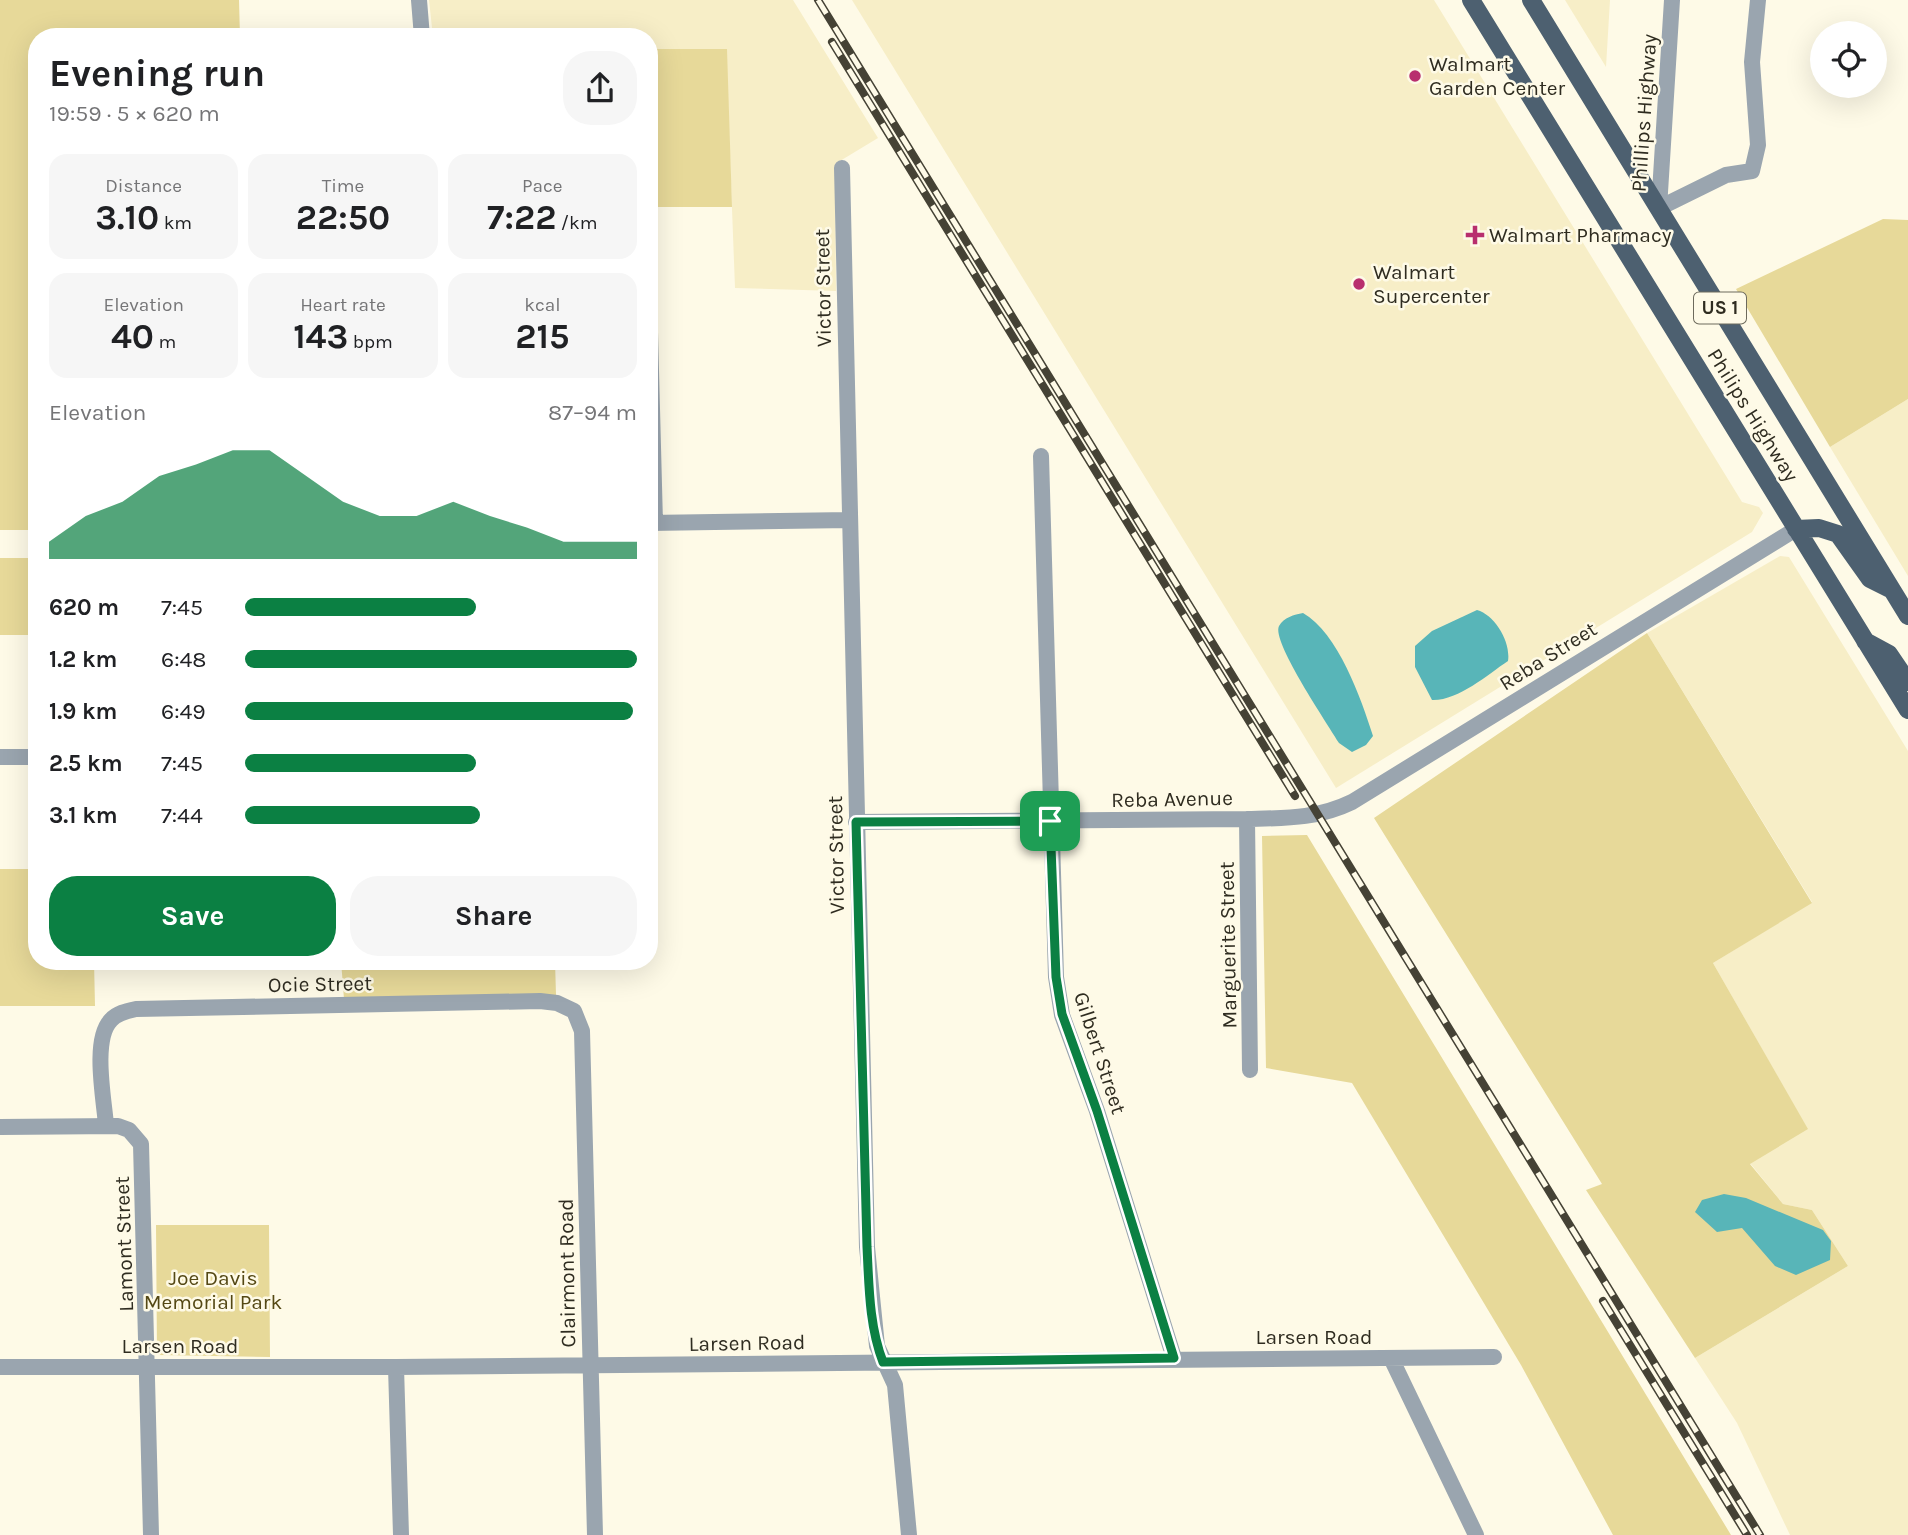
<!DOCTYPE html>
<meta charset="utf-8">
<style>
body{margin:0;font-family:Karla,sans-serif;background:#f6f6f6;color:#202124;height:100vh;display:flex;flex-direction:column;font-size:26px;white-space:nowrap}
*{box-sizing:border-box;margin:0}
p{font-size:23px;color:#757577}
.icon{flex:none;width:38px;height:38px;fill:none;stroke:currentColor;stroke-width:2;stroke-linecap:round;stroke-linejoin:round}
.map{position:relative;flex:1;overflow:hidden}
.drawer{position:absolute;left:28px;top:28px;width:630px;height:942px;display:flex;flex-direction:column;background:#fff;border-radius:28px;box-shadow:0 7px 28px #0002}
.drawer>*{flex:none}
.fabs{position:absolute;left:1810px;top:21px;display:grid;gap:14px}
.fabs a{display:grid;place-items:center;width:77px;height:77px;border-radius:50%;background:#fff;box-shadow:0 7px 28px #0002;font-size:35px}
.pin{position:absolute;display:grid;place-items:center;width:60px;height:60px;color:#fff;margin:-30px;border-radius:14px;box-shadow:0 4px 10px #0006}
.round{display:grid;place-items:center;flex:none;width:74px;height:74px;border-radius:28px;background:#f6f6f6}
.summary{display:flex;align-items:center;justify-content:space-between;height:119px;padding:0 21px}
h1{font-size:38px;font-weight:700;line-height:52px}
.figures{display:grid;grid-template-columns:repeat(3,1fr);gap:10px;height:119px;padding:7px 21px}
.figures div{display:grid;align-content:center;border-radius:18px;background:#f6f6f6;text-align:center}
.figures b{font-size:35px;font-weight:700}
.figures small{font-size:19px;font-weight:400}
.figures p{font-size:19px}
.chart{height:196px;padding:14px 21px}
.chart p{display:flex;justify-content:space-between}
.chart svg{width:100%;height:126px;margin-top:7px;fill:#0b8043;opacity:.7}
.primary-button{display:flex;gap:14px;margin-top:auto;padding:14px 21px}
.primary-button a{flex:1;height:80px;border-radius:28px;background:#0b8043;color:#fff;font-size:28px;font-weight:700;line-height:80px;text-align:center}
.primary-button a+a{background:#f6f6f6;color:#202124}
ul{padding:0 21px;list-style:none;font-size:23px}
li{display:grid;grid-template-columns:112px 84px 1fr;align-items:center;height:52px}
li i{height:18px;border-radius:9px;background:#0b8043}
.map>svg:first-child{display:block}
.built{fill:#f7eec7}
.green{fill:#e7d999}
.water{fill:#58b5b8}
.lines{fill:none;stroke-linecap:round;stroke-linejoin:round}
.minor{stroke:#9aa5af;stroke-width:16}
.primary{stroke:#4d6070;stroke-width:18}
.rail-casing{stroke:#454235;stroke-width:8}
.rail{stroke:#fefae7;stroke-width:5;stroke-dasharray:16;stroke-linecap:butt}
.route-casing{stroke:#fff;stroke-width:14}
.route{stroke:#0b8043;stroke-width:9}
.poi-dot{fill:#b82f6e;stroke:#fefae7;stroke-width:2.5}
.labels{text-anchor:middle;dominant-baseline:central;stroke-width:5;stroke-linejoin:round;paint-order:stroke}
.shield{fill:#fefae7;stroke:#6d6a5c;stroke-width:2}
.shield-label{font-size:19px;font-weight:bold;fill:#2f2c20}
.poi-label{font-size:21px;fill:#2f2c20;stroke:#fefae7;text-anchor:start}
.street-label{font-size:21px;fill:#2f2c20;stroke:#fefae7}
.park-label{font-size:21px;fill:#544814;stroke:#fefae7}
</style>
<div class="map">
<svg width="1908" height="1535" viewBox="0 0 1908 1535">
<rect width="100%" height="100%" fill="#fefae7"/>
<path class="built" d="M 429,0 L 793,0 L 878,138 L 835,164 L 836,291 L 735,288 L 726,49 L 649,49 L 649,37 L 433,37 Z
M 852,0 L 1434,0 L 1742,502 L 1759,507 L 1763,513 L 1752,532 L 1336,788 Z
M 1565,0 L 1610,0 L 1606,67 Z
M 1908,399 L 1908,576 L 1830,447 Z
M 1780,556 L 1789,557 L 1908,751 L 1908,1535 L 1790,1535 L 1737,1423 L 1695,1358 L 1848,1266 L 1812,1210 L 1783,1204 L 1750,1163 L 1807,1128 L 1713,963 L 1812,902 L 1647,633 Z"/>
<path class="green" d="M 0,0 L 239,0 L 240,37 L 37,37 L 37,530 L 0,530 Z
M 649,49 L 727,49 L 732,207 L 649,207 Z
M 1883,219 L 1908,220 L 1908,399 L 1830,447 L 1736,289 Z
M 0,558 L 37,558 L 37,635 L 0,635 Z
M 1647,633 L 1812,903 L 1713,963 L 1808,1129 L 1750,1164 L 1783,1204 L 1812,1210 L 1848,1266 L 1695,1358 L 1586,1190 L 1602,1184 L 1374,818 Z
M 1307,835 L 1731,1535 L 1613,1535 L 1521,1365 L 1352,1083 L 1266,1068 L 1262,836 Z
M 0,869 L 37,869 L 37,961 L 94,961 L 95,1006 L 0,1006 Z
M 341,961 L 555,961 L 556,995 L 344,999 Z
M 156,1225 L 269,1225 L 270,1357 L 157,1355 Z"/>
<path class="water" d="M 1477,610 C 1495,615 1511,642 1508,661 C 1487,675 1458,701 1432,700 L 1415,667 L 1415,646 L 1432,631 Z
M 1303,613 C 1338,633 1361,698 1373,736 L 1366,745 L 1352,752 L 1339,743 C 1329,726 1271,641 1279,626 C 1284,617 1294,615 1303,613 Z
M 1724,1194 L 1746,1198 L 1823,1230 L 1831,1241 L 1830,1260 L 1796,1275 L 1775,1266 L 1742,1228 L 1717,1232 L 1695,1212 L 1702,1200 Z"/>
<g class="lines">
<path class="minor" d="M 419,0 L 422,37
M 842,168 L 867,1247 L 877,1346 L 895,1385 L 909,1535
M 1659,208 L 1726,175 L 1752,171 L 1758,145 L 1752,62 L 1758,0
M 1659,208 L 1672,0
M 649,294 L 655,523
M 1041,456 L 1056,977 L 1062,1015 L 1097,1111 L 1174,1358
M 649,523 L 850,520
M 0,757 L 37,757
M 1247,819 L 1250,1070
M 856,822 L 1247,819 C 1285,818 1317,819 1352,802 L 1796,529
M 106,1125 C 104,1099 92,1039 111,1020 C 117,1013 127,1011 136,1009 L 540,1001 L 557,1003 L 574,1011 L 582,1031 L 595,1535
M 0,1127 L 118,1126 L 129,1130 L 141,1144 L 151,1535
M 1391,1358 L 1476,1535
M 0,1367 L 396,1367 L 1494,1357
M 396,1367 L 401,1535"/>
<path class="primary" d="M 1471,0 L 1908,710
M 1531,0 L 1908,616
M 1796,529 L 1819,528 L 1838,534 L 1870,579 L 1892,590
M 1865,641 L 1889,654 L 1908,682"/>
<defs>
<path id="rail" d="M 818,0 L 1760,1535
M 832,42 L 1295,796
M 1603,1301 L 1747,1535"/>
</defs>
<use href="#rail" class="rail-casing"/>
<use href="#rail" class="rail"/>
</g>
<g class="lines">
<defs>
<path id="route" d="M 1050,821 L 1056,977 L 1062,1014 L 1097,1111 L 1174,1358 L 883,1362 C 869,1326 869,1285 867,1247 L 856,822 Z"/>
</defs>
<use href="#route" class="route-casing"/>
<use href="#route" class="route"/>
</g>
<g class="poi-dot">
<circle cx="1415" cy="76" r="7"/>
<path d="M1471.5 224.5h7v7h7v7h-7v7h-7v-7h-7v-7h7z"/>
<circle cx="1359" cy="284" r="7"/>
</g>
<g class="labels">
<rect class="shield" x="1694" y="292.5" width="52" height="31" rx="5"/>
<g class="shield-label">
<text x="1720" y="308">US 1</text>
</g>
<g class="poi-label">
<text x="1429" y="64">Walmart<tspan x="1429" dy="24">Garden Center</tspan></text>
<text x="1489" y="235">Walmart Pharmacy</text>
<text x="1373" y="272">Walmart<tspan x="1373" dy="24">Supercenter</tspan></text>
</g>
<g class="street-label">
<text transform="translate(1644 113) rotate(-86)">Phillips Highway</text>
<text transform="translate(823 288) rotate(-91)">Victor Street</text>
<text transform="translate(1753 415) rotate(58)">Philips Highway</text>
<text transform="translate(1548 656) rotate(-32)">Reba Street</text>
<text transform="translate(1172 799) rotate(-1)">Reba Avenue</text>
<text transform="translate(836 855) rotate(-91)">Victor Street</text>
<text transform="translate(1228 945) rotate(-91)">Marguerite Street</text>
<text transform="translate(320 984) rotate(-1)">Ocie Street</text>
<text transform="translate(1100 1053) rotate(72)">Gilbert Street</text>
<text transform="translate(124 1244) rotate(-92)">Lamont Street</text>
<text transform="translate(567 1273) rotate(-91)">Clairmont Road</text>
<text x="1314" y="1337">Larsen Road</text>
<text transform="translate(747 1343) rotate(-1)">Larsen Road</text>
<text x="180" y="1346">Larsen Road</text>
</g>
<g class="park-label">
<text x="213" y="1278">Joe Davis<tspan x="213" dy="24">Memorial Park</tspan></text>
</g>
</g>
</svg>
<div class="fabs">
<a><svg class="icon" aria-label="locate" viewBox="0 0 24 24"><circle cx="12" cy="12" r="6"/><path d="M12 2v4M12 18v4M2 12h4M18 12h4"/></svg></a>
</div>
<div class="pin" style="left:1050px;top:821px;background:#1e9e55"><svg class="icon" aria-label="arrive" viewBox="0 0 24 24"><path d="M6 21V4h12l-3 4 3 4H6"/></svg></div>
<section class="drawer">
<div class="summary"><div><h1>Evening run</h1><p>19:59 · 5 × 620 m</p></div><a class="round"><svg class="icon" aria-label="share" viewBox="0 0 24 24"><path d="M12 15V3M7 8l5-5 5 5M5 13v7h14v-7"/></svg></a></div>
<div class="figures">
<div><p>Distance</p><b>3.10<small> km</small></b></div>
<div><p>Time</p><b>22:50</b></div>
<div><p>Pace</p><b>7:22<small> /km</small></b></div>
</div>
<div class="figures">
<div><p>Elevation</p><b>40<small> m</small></b></div>
<div><p>Heart rate</p><b>143<small> bpm</small></b></div>
<div><p>kcal</p><b>215</b></div>
</div>
<div class="chart"><p><span>Elevation</span>87–94 m</p>
<svg viewBox="0 0 160 44" preserveAspectRatio="none"><path d="M0 44V38L10 29L20 24L30 15L40 11L50 6L60 6L70 15L80 24L90 29L100 29L110 24L120 29L130 33L140 38L150 38L160 38V44z"/></svg>
</div>
<ul>
<li><b>620 m</b>7:45<i style="width:59%"></i></li>
<li><b>1.2 km</b>6:48<i style="width:100%"></i></li>
<li><b>1.9 km</b>6:49<i style="width:99%"></i></li>
<li><b>2.5 km</b>7:45<i style="width:59%"></i></li>
<li><b>3.1 km</b>7:44<i style="width:60%"></i></li>
</ul>
<div class="primary-button"><a>Save</a><a>Share</a></div>
</section>
</div>
